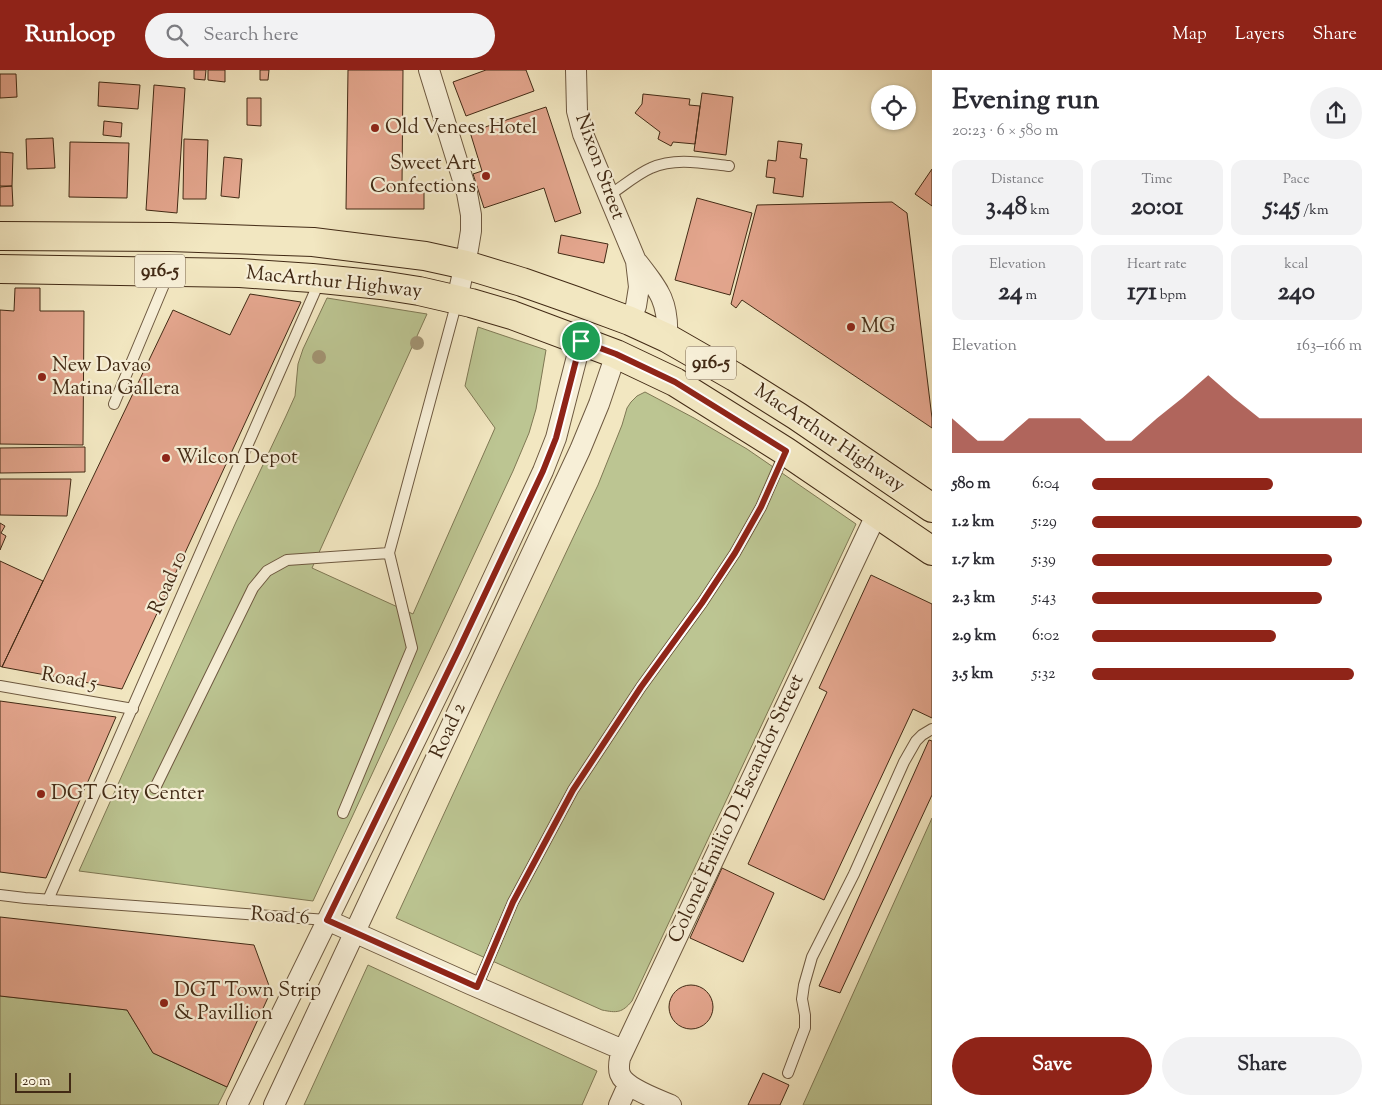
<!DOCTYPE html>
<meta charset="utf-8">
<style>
body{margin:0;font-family:"Sorts Mill Goudy",serif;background:#f2f2f3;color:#2b2b33;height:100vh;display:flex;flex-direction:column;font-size:19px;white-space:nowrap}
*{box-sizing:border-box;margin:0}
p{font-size:16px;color:#7c7c81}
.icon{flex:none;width:28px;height:28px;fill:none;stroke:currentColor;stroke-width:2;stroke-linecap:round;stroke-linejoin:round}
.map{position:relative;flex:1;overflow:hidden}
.drawer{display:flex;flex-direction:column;background:#fff;width:450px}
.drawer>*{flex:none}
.controls{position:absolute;left:871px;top:15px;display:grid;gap:10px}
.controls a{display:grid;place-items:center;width:45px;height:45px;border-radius:50%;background:#fff;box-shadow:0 1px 4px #0004;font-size:25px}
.scale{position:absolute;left:15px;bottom:12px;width:56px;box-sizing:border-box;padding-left:5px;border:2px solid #422a15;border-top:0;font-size:14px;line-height:18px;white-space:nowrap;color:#422a15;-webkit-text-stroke:4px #f7efd7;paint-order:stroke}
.pin{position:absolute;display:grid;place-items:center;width:42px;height:42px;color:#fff;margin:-21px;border:2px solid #fff;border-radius:50%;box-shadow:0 1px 5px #0007}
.round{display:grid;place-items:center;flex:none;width:52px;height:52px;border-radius:26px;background:#f2f2f3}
.summary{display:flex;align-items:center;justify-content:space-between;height:85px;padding:0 20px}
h1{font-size:28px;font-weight:800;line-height:38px}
.stats{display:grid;grid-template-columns:repeat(3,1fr);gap:8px;height:85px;padding:5px 20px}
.stats div{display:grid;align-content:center;border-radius:12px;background:#f2f2f3;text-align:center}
.stats b{font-size:25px;font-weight:800}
.stats small{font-size:14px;font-weight:400}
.stats p{font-size:14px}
.chart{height:140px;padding:10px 20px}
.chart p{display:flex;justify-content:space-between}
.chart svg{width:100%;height:90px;margin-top:5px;fill:#8f2418;opacity:.7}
.cta{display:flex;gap:10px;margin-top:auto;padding:10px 20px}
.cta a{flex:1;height:58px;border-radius:30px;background:#8f2418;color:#fff;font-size:20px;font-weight:800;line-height:58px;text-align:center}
.cta a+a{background:#f2f2f3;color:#2b2b33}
ul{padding:0 20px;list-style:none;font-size:16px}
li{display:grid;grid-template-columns:80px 60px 1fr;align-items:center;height:38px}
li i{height:12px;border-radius:6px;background:#8f2418}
header{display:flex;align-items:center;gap:30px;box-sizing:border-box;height:70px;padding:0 25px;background:#8f2418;color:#fff}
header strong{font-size:24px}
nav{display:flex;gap:28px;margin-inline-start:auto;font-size:18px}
.search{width:350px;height:45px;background:#f2f2f3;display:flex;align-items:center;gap:12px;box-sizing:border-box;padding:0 18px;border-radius:28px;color:#7c7c81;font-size:19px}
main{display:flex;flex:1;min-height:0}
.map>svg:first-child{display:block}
.green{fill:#bcc592;stroke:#7f7854}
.building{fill:#e4a68e;stroke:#422a15}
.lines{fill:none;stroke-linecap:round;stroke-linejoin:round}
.lane-casing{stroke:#6e5940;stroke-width:12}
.street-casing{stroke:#6e5940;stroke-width:22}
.primary-casing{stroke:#422a15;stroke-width:30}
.lane{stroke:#f7efd7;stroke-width:10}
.street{stroke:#f7efd7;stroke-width:20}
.primary{stroke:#f2e7c1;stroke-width:28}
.tree{fill:#a29473}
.route-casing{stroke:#fff;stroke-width:10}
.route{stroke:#8f2418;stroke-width:6}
.poi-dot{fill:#8f2418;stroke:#f7efd7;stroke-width:2}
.labels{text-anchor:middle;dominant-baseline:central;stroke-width:4.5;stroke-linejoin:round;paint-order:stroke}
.shield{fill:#f7efd7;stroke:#78654f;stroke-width:1}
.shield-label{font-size:19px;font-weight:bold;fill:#422a15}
.poi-label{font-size:20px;fill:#422a15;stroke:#f7efd7;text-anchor:start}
.street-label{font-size:20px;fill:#422a15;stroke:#f7efd7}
</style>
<header>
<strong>Runloop</strong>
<div class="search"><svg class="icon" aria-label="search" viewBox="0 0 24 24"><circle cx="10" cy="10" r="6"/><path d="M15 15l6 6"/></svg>Search here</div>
<nav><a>Map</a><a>Layers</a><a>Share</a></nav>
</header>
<main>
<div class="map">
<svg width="932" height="1035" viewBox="0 0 932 1035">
<rect width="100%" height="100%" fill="#f2e7c1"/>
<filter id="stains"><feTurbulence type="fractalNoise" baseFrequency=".004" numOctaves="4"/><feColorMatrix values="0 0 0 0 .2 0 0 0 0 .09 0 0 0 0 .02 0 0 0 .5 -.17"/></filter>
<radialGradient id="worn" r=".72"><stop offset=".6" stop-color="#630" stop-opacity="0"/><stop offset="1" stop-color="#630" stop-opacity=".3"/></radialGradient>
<path class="green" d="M 327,228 L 427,244 L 312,498 L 413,544 L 495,358 L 465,316 L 478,257 L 546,280 L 536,339 L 529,363 L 513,401 L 313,831 L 79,801 L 236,452 L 286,346 L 295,326 L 298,294 L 303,279 Z
M 645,322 L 694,348 L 747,379 L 856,454 L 632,931 C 622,943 617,943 602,940 L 396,848 L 501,620 L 598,415 L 622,355 L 627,338 L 631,332 L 637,326 Z
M 932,748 L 932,1035 L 803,1035 Z
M 368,895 L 597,1001 L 582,1035 L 304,1035 Z
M 0,926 L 127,940 L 153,983 L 227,1017 L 218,1035 L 0,1035 Z"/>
<path class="building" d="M 194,0 L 206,0 L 205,10 L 194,9 Z
M 208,0 L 225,0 L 225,12 L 208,10 Z
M 260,0 L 269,0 L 268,10 L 260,10 Z
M 348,0 L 403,0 L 402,116 L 424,117 L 424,139 L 346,139 Z
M 486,0 L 526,0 L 534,21 L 466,46 L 453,12 Z
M 0,4 L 16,4 L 17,27 L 0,28 Z
M 99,12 L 140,15 L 138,39 L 98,36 Z
M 154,15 L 185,18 L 177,143 L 146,140 Z
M 702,23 L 733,27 L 726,85 L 694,81 Z
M 643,24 L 690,29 L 689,35 L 700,36 L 695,74 L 673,72 L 671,76 L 658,69 L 660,62 L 635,43 L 642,34 Z
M 247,28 L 261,28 L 261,56 L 247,55 Z
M 546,37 L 581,143 L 555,152 L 544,118 L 484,138 L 473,104 L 482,101 L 470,62 Z
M 104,51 L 122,53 L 121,67 L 103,65 Z
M 53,68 L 55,98 L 27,99 L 26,69 Z
M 184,69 L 208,70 L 206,129 L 183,129 Z
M 778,71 L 802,74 L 800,88 L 807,89 L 803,127 L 773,123 L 775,108 L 766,107 L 768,90 L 776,91 Z
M 70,72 L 129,73 L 127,128 L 69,127 Z
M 0,82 L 13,83 L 12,116 L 0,116 Z
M 224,87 L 242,89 L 239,128 L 221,126 Z
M 932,99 L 932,136 L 915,124 Z
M 12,116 L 13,136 L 0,136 L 0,117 Z
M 697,128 L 752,143 L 730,225 L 675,210 Z
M 892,132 L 907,143 L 932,348 L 932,358 L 742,230 L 736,238 L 731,234 L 757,135 Z
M 561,165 L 608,174 L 604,193 L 558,183 Z
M 15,218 L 40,218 L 40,241 L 84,241 L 83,375 L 0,374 L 0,240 L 14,241 Z
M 250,224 L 301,232 L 122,619 L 2,597 L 173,240 L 230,265 Z
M 85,377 L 85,402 L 0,403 L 0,378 Z
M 0,409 L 71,409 L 67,446 L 0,445 Z
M 0,453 L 5,456 L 1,463 L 6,466 L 0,480 Z
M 0,491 L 43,511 L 2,597 L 0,596 Z
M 871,505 L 932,534 L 932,648 L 913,639 L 824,830 L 748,794 L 827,622 L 819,618 Z
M 0,631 L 116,647 L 46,808 L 0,802 Z
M 929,670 L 932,671 L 932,725 L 840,923 L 819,916 Z
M 722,798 L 774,823 L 743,892 L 690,868 Z
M 0,847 L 254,875 L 271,921 L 227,1017 L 153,983 L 127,940 L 0,926 Z
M669 937a22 22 0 1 1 44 0a22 22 0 1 1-44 0Z
M 763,1003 L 789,1015 L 780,1035 L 748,1035 Z"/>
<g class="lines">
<defs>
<path id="lane" d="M 608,126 C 622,117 637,104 651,98 C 675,87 703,93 729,96
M 114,334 L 168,205
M 0,616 L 133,639
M 155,718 L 253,518 L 267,501 L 287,490 L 389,483
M 343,743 L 412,578 L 389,483 L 457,231
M 0,825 L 25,828 L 327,850
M 48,830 L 320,210
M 477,917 L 513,832 L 573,720 L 641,617 L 702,533 L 735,483 L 761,437 L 785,382
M 788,1003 L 805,958 L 805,945 L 802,929 L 804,915 L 812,887 L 854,804 L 904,692 L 916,671 L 922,665 L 932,659"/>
<path id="street" d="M 429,0 L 467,123 L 471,145 L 471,161 L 468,179 L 457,230
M 576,0 L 577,41 L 583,64 L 636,191 L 639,217 L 636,236 L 630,251
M 638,193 C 659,220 669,232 667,268
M 327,850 L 470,914 L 623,980
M 237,1035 L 459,581 L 543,401 L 556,368 L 581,271
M 274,1035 L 580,380 L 599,334 L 616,284
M 619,1035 L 628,1015
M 671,1035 C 657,1029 625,1018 620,1004 C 618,998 619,993 620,988 L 877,443"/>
<path id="primary" d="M 0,166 L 170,167 L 313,172 L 425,186 L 466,195 L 522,212 L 576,231 L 630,251 L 667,268 L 735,307 L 797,346 L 932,438
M 0,199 L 240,203 L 312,208 L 381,215 L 419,221 L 471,233 L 512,245 L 616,284 L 675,312 L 785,381 L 932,481"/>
</defs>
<use href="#lane" class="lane-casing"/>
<use href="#street" class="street-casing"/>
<use href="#primary" class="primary-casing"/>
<use href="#lane" class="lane"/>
<use href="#street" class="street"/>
<use href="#primary" class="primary"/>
</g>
<g class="tree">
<circle cx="417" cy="273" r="7"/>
<circle cx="319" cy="287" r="7"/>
</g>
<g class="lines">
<defs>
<path id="route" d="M 581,271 L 616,284 L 675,312 L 786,381 L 761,437 L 735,483 L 702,533 L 641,617 L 573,720 L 513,832 L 477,917 L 327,850 L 458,581 L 543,401 L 556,368 Z"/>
</defs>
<use href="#route" class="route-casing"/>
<use href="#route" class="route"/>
</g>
<g class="poi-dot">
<circle cx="375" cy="58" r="5"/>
<circle cx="486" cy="106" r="5"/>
<circle cx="851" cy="257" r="5"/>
<circle cx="42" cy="307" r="5"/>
<circle cx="166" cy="388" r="5"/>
<circle cx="41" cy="724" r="5"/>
<circle cx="164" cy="933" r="5"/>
</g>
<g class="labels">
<g class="shield">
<rect x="135" y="184.5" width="50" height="33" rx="4"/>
<rect x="686" y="276.5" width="50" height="33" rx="4"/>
</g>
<g class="shield-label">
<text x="160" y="201">916-5</text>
<text x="711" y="293">916-5</text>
</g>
<g class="poi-label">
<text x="385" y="58">Old Venees Hotel</text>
<text x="476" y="94" text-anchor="end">Sweet Art<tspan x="476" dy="23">Confections</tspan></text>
<text x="861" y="257">MG</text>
<text x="52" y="296">New Davao<tspan x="52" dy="23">Matina Gallera</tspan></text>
<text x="176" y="388">Wilcon Depot</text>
<text x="51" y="724">DGT City Center</text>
<text x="174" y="921">DGT Town Strip<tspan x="174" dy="23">&amp; Pavillion</tspan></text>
</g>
<g class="street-label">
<text transform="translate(599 97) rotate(70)">Nixon Street</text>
<text transform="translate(334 213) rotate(6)">MacArthur Highway</text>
<text transform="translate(829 369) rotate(34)">MacArthur Highway</text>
<text transform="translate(169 513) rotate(-66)">Road 10</text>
<text transform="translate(69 610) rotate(10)">Road 5</text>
<text transform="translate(449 661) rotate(-65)">Road 2</text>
<text transform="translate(737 739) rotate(-65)">Colonel Emilio D. Escandor Street</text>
<text transform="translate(280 847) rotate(4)">Road 6</text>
</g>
</g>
<rect width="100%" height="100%" filter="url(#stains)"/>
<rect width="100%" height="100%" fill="url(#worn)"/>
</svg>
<div class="controls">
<a><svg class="icon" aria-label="locate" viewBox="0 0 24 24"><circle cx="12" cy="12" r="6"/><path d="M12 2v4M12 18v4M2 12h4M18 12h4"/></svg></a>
</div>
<div class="scale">20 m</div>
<div class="pin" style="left:581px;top:271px;background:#1e9e55"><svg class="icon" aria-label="arrive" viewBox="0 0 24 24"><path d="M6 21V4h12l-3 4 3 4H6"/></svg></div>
</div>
<section class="drawer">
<div class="summary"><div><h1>Evening run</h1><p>20:23 · 6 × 580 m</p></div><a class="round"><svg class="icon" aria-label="share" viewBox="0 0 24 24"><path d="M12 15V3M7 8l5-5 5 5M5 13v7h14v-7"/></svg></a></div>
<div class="stats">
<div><p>Distance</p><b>3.48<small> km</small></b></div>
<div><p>Time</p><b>20:01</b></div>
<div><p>Pace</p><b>5:45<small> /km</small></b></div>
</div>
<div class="stats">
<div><p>Elevation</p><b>24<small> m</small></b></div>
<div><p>Heart rate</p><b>171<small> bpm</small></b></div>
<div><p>kcal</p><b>240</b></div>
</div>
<div class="chart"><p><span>Elevation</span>163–166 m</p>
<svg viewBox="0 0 160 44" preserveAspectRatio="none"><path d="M0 44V27L10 38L20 38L30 27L40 27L50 27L60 38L70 38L80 27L90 17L100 6L110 17L120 27L130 27L140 27L150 27L160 27V44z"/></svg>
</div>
<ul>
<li><b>580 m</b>6:04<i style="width:67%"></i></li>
<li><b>1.2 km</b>5:29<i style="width:100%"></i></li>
<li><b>1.7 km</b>5:39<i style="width:89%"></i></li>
<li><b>2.3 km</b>5:43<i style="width:85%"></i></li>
<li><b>2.9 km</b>6:02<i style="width:68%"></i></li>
<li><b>3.5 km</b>5:32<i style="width:97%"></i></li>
</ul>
<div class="cta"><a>Save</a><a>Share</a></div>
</section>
</main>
